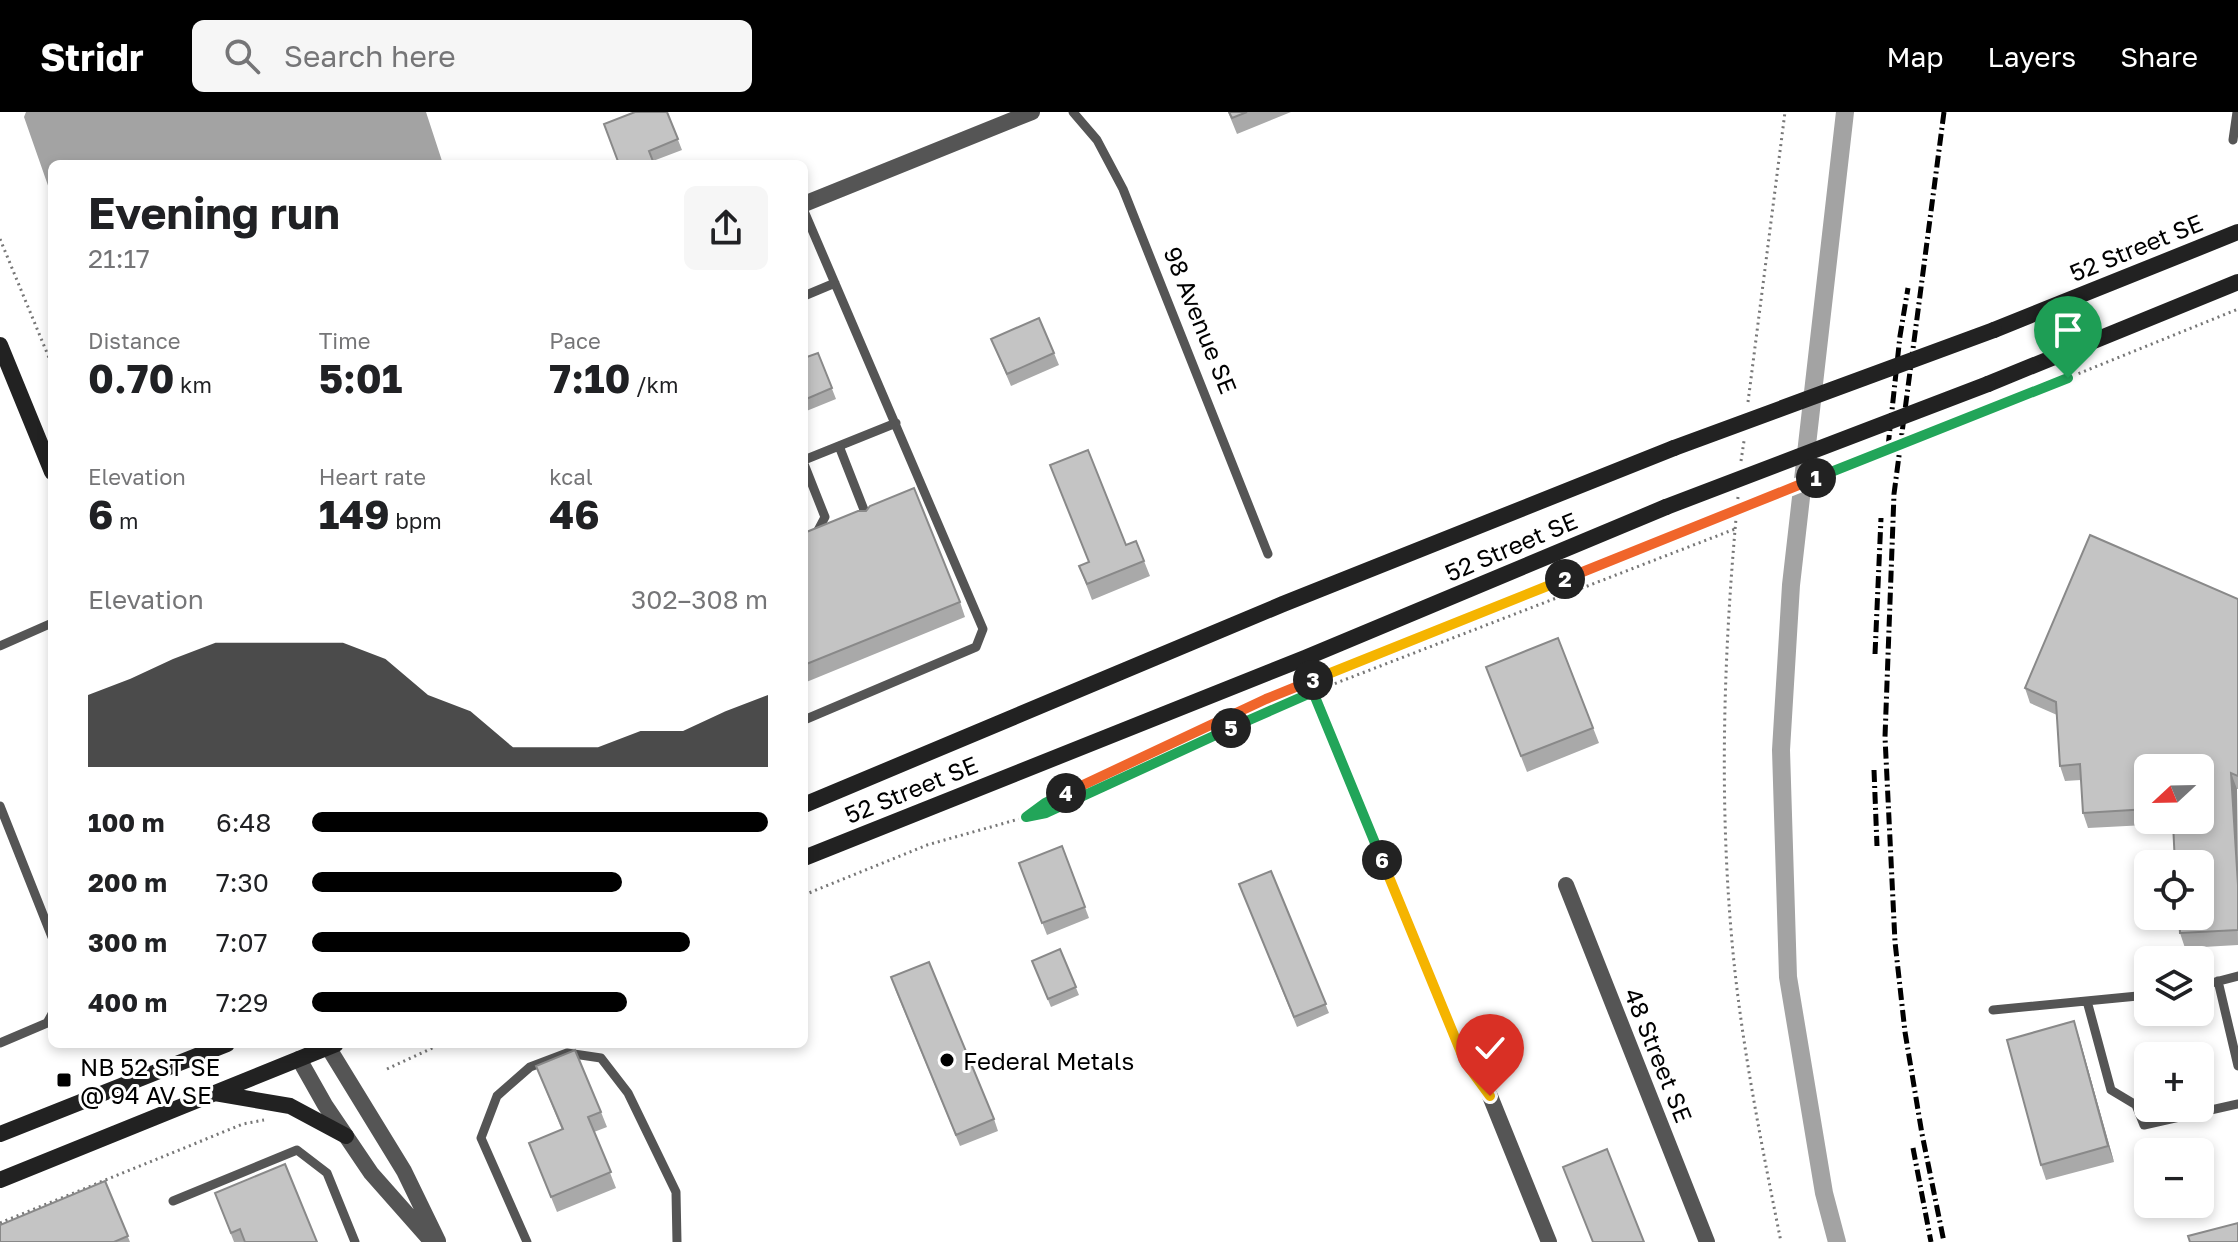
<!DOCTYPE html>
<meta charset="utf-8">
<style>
body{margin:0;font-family:"Golos Text",sans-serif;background:#f6f6f6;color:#202124;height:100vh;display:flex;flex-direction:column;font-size:30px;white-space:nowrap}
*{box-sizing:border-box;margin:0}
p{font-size:26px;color:#757577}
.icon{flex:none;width:44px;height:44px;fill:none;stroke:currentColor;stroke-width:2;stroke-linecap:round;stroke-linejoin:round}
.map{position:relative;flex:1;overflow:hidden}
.panel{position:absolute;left:48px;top:48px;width:760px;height:888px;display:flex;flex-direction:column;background:#fff;border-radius:12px;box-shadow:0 4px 12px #0003}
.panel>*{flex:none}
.needle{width:52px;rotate:248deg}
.buttons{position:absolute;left:2134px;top:642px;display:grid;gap:16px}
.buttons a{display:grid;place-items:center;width:80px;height:80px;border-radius:12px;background:#fff;box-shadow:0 4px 12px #0003;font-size:40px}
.pin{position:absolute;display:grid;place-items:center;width:68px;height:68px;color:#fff;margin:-82px -34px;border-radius:50% 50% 50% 0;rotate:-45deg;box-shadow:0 0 8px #0007}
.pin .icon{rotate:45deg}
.km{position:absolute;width:40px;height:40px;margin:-20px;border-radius:50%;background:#222;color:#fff;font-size:22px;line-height:40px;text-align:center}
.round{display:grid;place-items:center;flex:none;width:84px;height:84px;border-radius:12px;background:#f6f6f6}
.head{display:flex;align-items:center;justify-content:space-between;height:136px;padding:0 40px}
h1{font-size:44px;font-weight:700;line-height:60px}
.stats{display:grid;grid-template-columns:repeat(3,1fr);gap:12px;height:136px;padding:8px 40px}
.stats div{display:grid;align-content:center}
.stats b{font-size:40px;font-weight:700}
.stats small{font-size:22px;font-weight:400}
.stats p{font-size:22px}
.chart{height:224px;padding:16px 40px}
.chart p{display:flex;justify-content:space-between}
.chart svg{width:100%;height:144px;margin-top:8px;fill:#000;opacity:.7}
ul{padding:0 40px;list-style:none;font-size:26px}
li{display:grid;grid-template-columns:128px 96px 1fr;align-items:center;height:60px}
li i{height:20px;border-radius:10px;background:#000}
header{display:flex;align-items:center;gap:48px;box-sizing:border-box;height:112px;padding:0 40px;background:#000;color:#fff}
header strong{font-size:38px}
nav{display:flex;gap:44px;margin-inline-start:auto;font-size:28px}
.search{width:560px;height:72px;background:#f6f6f6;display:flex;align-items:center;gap:20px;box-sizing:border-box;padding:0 28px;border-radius:12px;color:#757577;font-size:30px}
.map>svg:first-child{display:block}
.water{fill:#a3a3a3}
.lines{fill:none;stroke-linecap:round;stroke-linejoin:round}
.canal{stroke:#a3a3a3;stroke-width:18}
.path{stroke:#777;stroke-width:3;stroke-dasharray:2 4;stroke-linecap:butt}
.lane{stroke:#555;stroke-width:9}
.street{stroke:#555;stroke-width:16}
.secondary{stroke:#222;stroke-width:16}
.rail{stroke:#000;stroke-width:5;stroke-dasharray:12 4 2 4;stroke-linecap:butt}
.path-bridge{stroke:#777;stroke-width:3;stroke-dasharray:2 4;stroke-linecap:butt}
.secondary-bridge{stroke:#222;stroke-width:16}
.wall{fill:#a9a9a9;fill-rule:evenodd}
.shaded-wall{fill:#898989}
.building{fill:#c4c4c4;stroke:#898989;stroke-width:2}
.split-1-casing{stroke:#fff;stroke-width:16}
.split-2-casing{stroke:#fff;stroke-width:16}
.split-3-casing{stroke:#fff;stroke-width:16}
.split-4-casing{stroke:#fff;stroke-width:16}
.split-5-casing{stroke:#fff;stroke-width:16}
.split-6-casing{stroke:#fff;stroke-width:16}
.split-7-casing{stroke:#fff;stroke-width:16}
.split-1{stroke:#22a559;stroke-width:10}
.split-2{stroke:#f0652b;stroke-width:10}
.split-3{stroke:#f5b400;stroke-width:10}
.split-4{stroke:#f0652b;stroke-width:10}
.split-5{stroke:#22a559;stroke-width:10}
.split-6{stroke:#22a559;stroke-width:10}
.split-7{stroke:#f5b400;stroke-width:10}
.poi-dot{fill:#000;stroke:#fff;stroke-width:3}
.labels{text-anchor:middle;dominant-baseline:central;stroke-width:6;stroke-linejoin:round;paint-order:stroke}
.street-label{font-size:24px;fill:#000;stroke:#fff}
.poi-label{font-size:24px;fill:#000;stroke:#fff;text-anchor:start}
</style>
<header>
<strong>Stridr</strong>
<div class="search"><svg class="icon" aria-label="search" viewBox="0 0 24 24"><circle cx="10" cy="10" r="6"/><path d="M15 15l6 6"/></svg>Search here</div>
<nav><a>Map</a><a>Layers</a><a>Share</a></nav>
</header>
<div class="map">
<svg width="2238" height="1130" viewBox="0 0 2238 1130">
<rect width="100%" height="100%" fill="#fff"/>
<path class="water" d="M 26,0 L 426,0 L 443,52 L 52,52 L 52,85 L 24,5 Z"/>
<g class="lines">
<path class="canal" d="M 1837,1130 L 1824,1081 L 1788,865 L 1781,638 L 1791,473 L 1845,0"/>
<path class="path" d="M 0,127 L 52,253
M 1748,290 L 1785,0
M 1984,300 L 2238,197
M 1741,349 L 1744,329
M 1738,385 C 1723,543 1718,702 1735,860 C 1745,950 1763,1040 1781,1130
M 1313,580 L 1465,950 L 1482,972
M 1027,705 L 1046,701 L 1313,580 L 1735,417
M 804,783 L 927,733 L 1026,705 L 1045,691 L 1266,587 L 1496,496 L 1680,419
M 387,957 L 441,932
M 0,1111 L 243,1012 L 264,1008"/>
<path class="lane" d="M 1073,0 L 1097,28 L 1123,77 L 1268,442
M 2233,28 L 2237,0
M 804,99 L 983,517 L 976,535 L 804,608
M 804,184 L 835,171
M 839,334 L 868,408
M 804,348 L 896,311
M 804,352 L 825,405 L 816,422
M 0,534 L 52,511
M 0,694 L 52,825
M 2218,869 L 2238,954
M 2200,874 L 2238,864
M 2087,889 L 2111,978 L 2136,993 L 2144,1013 L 2238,992
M 1993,898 L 2148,883
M 0,931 L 47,911 L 52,902
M 173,1089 L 297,1038 L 327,1061 L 355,1130
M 527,1130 L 481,1026 L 497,984 L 530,955 L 567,941 L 601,946 L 628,981 L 676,1080 L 677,1130"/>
<path class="street" d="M 804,92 L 1032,0
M 1566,773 L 1707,1130
M 328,935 L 404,1059 L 438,1129
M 299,947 L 325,993 L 371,1061 L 432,1130
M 1490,984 L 1549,1130"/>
<path class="secondary" d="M 1994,218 L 2238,120
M 0,233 L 52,360
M 1988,272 L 2238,170
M 804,693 L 1283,492 L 1674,336
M 804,746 L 1305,546 L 1666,395
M 215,981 L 290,994 L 346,1024
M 0,1022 L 227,932
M 0,1068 L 336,932"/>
<path class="rail" d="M 1944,0 L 1894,382 L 1885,625 L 1895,830 L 1905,920 L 1922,1022 L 1944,1130
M 1888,335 L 1900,224 L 1908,176
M 1875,542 L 1881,406
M 1874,658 L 1877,734
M 1913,1036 L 1931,1130"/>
<path class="path-bridge" d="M 1680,419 L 1984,300"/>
<path class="secondary-bridge" d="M 1674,336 L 1994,218
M 1666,395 L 1988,272"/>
</g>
<path class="wall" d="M 667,0 L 682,38 L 653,49 L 619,52 Z
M 1228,0 L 1291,0 L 1237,22 Z
M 991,227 L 1054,241 L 1059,253 L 1011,274 Z
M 818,241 L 836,287 L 804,300 L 804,246 Z
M 804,302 L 808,314 L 804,316 Z
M 804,421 L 960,490 L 965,505 L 804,571 Z
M 1136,429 L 1150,464 L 1092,488 L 1079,454 Z
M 2238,487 L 2238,677 L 2237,677 L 2238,833 L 2185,836 L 2180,821 L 2173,721 L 2165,712 L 2088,716 L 2083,701 L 2081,668 L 2065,669 L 2060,654 L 2057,603 L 2030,591 L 2025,576 ZM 2148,656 L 2200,708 L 2148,708 Z
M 1558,526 L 1599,631 L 1527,660 L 1486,555 Z
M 1062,734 L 1089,806 L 1047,823 L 1019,751 Z
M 1271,759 L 1329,901 L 1297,915 L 1239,772 Z
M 1060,837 L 1079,883 L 1051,895 L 1032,849 Z
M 895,877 L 994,1007 L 998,1019 L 960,1034 Z
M 2079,925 L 2114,1050 L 2046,1068 L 2041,1053 Z
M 536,954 L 601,1000 L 607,1015 L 594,1020 L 616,1076 L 557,1100 L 529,1031 L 562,1018 Z
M 105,1069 L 130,1130 L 0,1130 Z
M 215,1081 L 317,1130 L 234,1130 Z"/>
<path class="shaded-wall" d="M 2231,661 L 2237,677 L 2238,773 Z
M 2074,909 L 2079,925 L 2114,1050 L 2108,1034 Z"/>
<path class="building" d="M 635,0 L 667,0 L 678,27 L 649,39 L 654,52 L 619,52 L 604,12 Z
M 1229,0 L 1247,0 L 1232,6 Z
M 1039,206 L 1054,241 L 1007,262 L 991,227 Z
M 818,241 L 832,276 L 804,288 L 804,246 Z
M 1088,338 L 1126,433 L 1136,429 L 1144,449 L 1087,472 L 1079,454 L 1089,450 L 1050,353 Z
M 914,376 L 960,490 L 804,553 L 804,421 L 858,399 L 866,399 L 870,394 Z
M 2090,423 L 2238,487 L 2238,664 L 2231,661 L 2238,773 L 2238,818 L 2180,821 L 2179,804 L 2200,804 L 2200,752 L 2175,752 L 2173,711 L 2170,708 L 2200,708 L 2200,656 L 2148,656 L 2148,697 L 2083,701 L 2080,652 L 2060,654 L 2056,590 L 2025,576 Z
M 1558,526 L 1593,616 L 1521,644 L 1486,555 Z
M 1062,734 L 1085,795 L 1042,811 L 1019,751 Z
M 1271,759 L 1326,892 L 1294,905 L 1239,772 Z
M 1060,837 L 1076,875 L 1048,887 L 1032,849 Z
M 929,850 L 994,1007 L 956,1023 L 891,865 Z
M 2074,909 L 2108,1034 L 2041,1053 L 2007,928 Z
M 575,938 L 601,1000 L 588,1005 L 611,1060 L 551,1085 L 529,1031 L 563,1017 L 536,954 Z
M 1607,1037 L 1644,1130 L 1593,1130 L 1563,1055 Z
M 285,1052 L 317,1130 L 245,1130 L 240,1117 L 231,1121 L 215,1081 Z
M 105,1069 L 128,1124 L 114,1130 L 0,1130 L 0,1113 Z
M 2238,1111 L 2238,1130 L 2190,1130 L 2188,1124 Z"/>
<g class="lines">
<defs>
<path id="split-1" d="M 1816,366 L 2068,266"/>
<path id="split-2" d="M 1565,467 L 1816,366"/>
<path id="split-3" d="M 1313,568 L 1565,467"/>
<path id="split-4" d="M 1066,681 L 1266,587 L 1313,568"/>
<path id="split-5" d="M 1066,681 L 1045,691 L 1026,705 L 1046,701 L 1231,616"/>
<path id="split-6" d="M 1231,616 L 1313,580 L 1382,748"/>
<path id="split-7" d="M 1382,748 L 1465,950 L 1490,984"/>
</defs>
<use href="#split-1" class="split-1-casing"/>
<use href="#split-2" class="split-2-casing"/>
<use href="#split-3" class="split-3-casing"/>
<use href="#split-4" class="split-4-casing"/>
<use href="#split-5" class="split-5-casing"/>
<use href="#split-6" class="split-6-casing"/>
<use href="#split-7" class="split-7-casing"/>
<use href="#split-1" class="split-1"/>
<use href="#split-2" class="split-2"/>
<use href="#split-3" class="split-3"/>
<use href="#split-4" class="split-4"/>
<use href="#split-5" class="split-5"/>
<use href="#split-6" class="split-6"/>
<use href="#split-7" class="split-7"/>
</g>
<g class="poi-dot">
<circle cx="947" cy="948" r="8"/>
<rect x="56" y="960" width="16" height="16" rx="4"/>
</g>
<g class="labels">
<g class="street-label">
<text transform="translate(2136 135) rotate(-22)">52 Street SE</text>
<text transform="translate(1201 208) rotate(68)">98 Avenue SE</text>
<text transform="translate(1511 434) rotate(-23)">52 Street SE</text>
<text transform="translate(911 677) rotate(-22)">52 Street SE</text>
<text transform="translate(1659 943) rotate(68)">48 Street SE</text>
</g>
<g class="poi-label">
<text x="963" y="948">Federal Metals</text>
<text x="80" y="954">NB 52 ST SE<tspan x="80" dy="28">@ 94 AV SE</tspan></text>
</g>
</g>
</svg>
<div class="buttons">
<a><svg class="needle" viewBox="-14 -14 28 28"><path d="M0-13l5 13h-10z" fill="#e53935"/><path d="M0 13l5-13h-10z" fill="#757577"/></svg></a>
<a><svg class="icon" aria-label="locate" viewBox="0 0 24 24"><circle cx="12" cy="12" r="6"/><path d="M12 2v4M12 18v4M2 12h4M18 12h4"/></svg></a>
<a><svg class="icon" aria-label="layers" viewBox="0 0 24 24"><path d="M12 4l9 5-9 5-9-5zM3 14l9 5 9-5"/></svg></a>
<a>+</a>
<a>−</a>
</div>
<div class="pin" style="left:2068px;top:266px;background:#1e9e55"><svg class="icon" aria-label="arrive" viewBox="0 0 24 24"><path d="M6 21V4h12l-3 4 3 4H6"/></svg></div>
<div class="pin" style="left:1490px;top:984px;background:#d93025"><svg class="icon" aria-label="check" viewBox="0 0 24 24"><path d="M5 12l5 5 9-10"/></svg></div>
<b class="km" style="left:1816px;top:366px">1</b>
<b class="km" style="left:1565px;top:467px">2</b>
<b class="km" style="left:1313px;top:568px">3</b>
<b class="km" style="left:1066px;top:681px">4</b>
<b class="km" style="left:1231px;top:616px">5</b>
<b class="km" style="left:1382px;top:748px">6</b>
<section class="panel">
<div class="head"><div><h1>Evening run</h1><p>21:17</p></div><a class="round"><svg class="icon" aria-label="share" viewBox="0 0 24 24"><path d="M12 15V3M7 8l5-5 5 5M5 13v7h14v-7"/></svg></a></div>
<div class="stats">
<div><p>Distance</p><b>0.70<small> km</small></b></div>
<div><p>Time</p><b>5:01</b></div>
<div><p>Pace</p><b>7:10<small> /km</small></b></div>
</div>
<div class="stats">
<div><p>Elevation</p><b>6<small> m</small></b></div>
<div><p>Heart rate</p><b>149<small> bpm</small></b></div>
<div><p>kcal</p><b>46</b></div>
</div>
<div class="chart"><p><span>Elevation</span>302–308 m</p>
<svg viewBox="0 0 160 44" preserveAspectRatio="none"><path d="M0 44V22L10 17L20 11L30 6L40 6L50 6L60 6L70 11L80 22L90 27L100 38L110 38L120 38L130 33L140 33L150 27L160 22V44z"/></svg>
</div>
<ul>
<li><b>100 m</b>6:48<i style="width:100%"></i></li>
<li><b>200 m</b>7:30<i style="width:68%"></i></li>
<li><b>300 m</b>7:07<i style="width:83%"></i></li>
<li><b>400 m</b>7:29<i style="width:69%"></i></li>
</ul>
</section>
</div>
